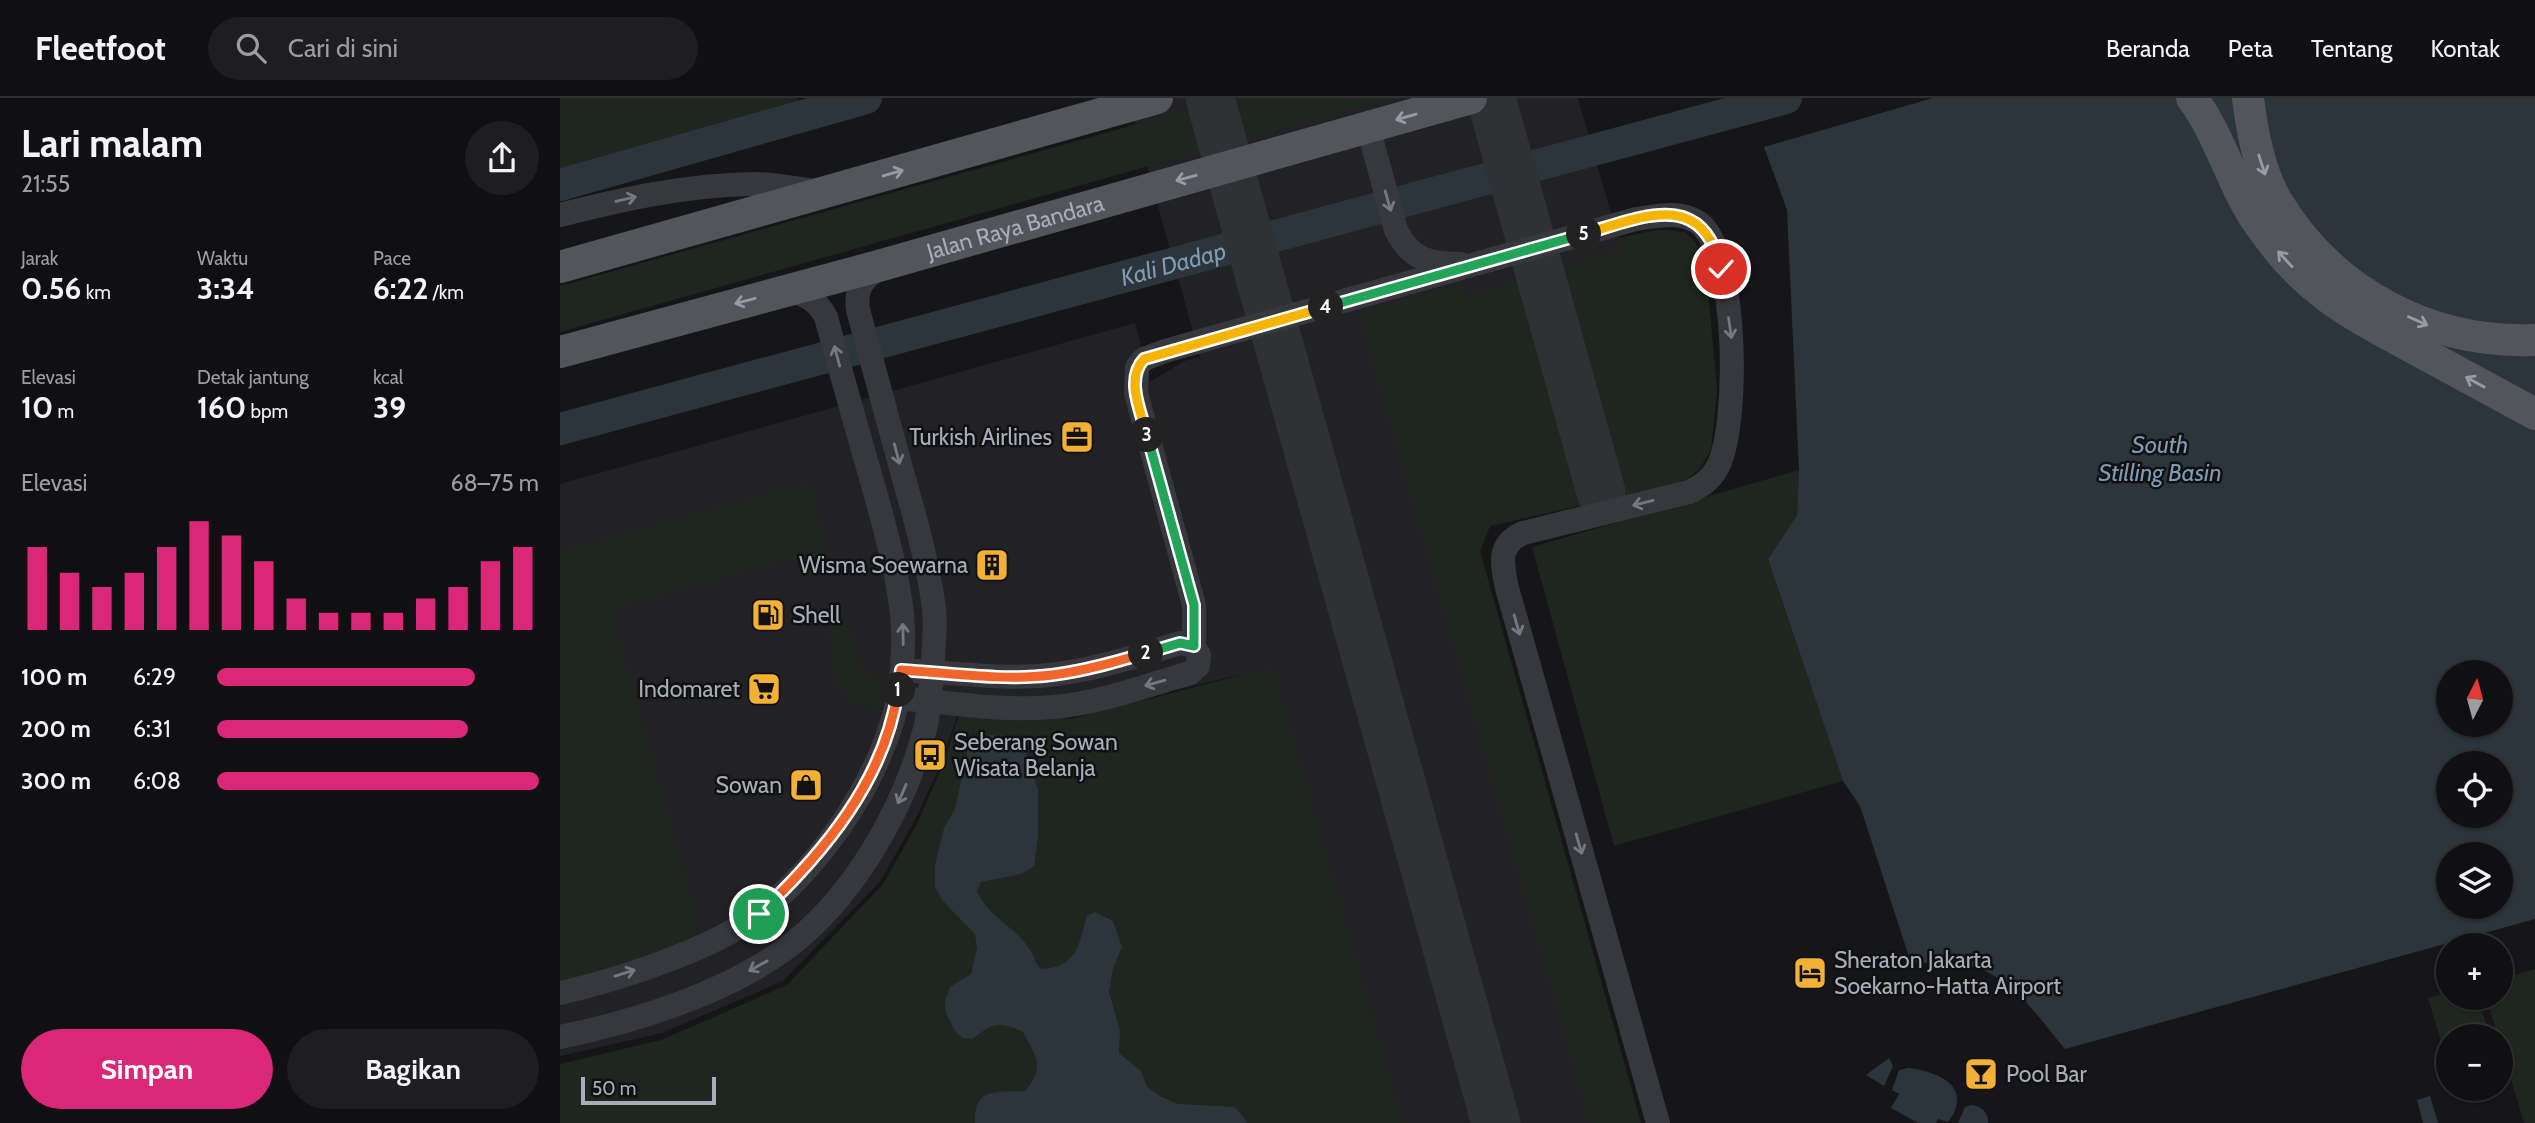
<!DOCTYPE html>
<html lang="id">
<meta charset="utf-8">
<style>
body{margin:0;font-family:Cabin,sans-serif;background:#1e1e20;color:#f1f3f6;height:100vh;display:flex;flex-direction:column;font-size:26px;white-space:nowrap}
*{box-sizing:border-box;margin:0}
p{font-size:23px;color:#9c9d9f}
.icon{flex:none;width:38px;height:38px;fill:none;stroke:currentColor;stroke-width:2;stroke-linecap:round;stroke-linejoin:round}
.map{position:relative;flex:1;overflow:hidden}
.panel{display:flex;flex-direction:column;background:#101012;width:560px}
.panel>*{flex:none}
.needle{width:46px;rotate:6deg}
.buttons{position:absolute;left:1876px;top:562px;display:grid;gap:14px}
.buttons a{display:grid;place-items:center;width:77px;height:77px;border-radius:50%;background:#101012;box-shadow:0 2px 5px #0004,0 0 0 2px #303032;font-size:35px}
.scale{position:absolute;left:21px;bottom:18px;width:135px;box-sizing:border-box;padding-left:7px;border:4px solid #a8adb8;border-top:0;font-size:19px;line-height:24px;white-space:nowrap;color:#a8adb8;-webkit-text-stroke:5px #111113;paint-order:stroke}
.pin{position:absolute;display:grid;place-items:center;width:60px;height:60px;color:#fff;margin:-30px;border:4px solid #fff;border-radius:50%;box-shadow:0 2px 7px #0007}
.km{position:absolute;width:35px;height:35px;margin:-18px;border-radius:50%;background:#222;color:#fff;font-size:19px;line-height:35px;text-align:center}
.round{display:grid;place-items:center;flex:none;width:74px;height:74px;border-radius:37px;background:#1e1e20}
.headline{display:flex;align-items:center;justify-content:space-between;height:119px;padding:0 21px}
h1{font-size:38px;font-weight:700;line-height:52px}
.figures{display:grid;grid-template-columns:repeat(3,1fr);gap:10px;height:119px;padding:7px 21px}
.figures div{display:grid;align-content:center}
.figures b{font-size:30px;font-weight:700}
.figures small{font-size:19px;font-weight:400}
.figures p{font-size:19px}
.chart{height:196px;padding:14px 21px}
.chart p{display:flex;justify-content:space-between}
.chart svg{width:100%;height:126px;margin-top:7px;stroke:#db2777;stroke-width:6}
.button{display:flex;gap:14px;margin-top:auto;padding:14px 21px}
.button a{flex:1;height:80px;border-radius:42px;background:#db2777;color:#fff;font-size:28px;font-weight:700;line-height:80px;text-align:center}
.button a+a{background:#1e1e20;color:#f1f3f6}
ul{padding:0 21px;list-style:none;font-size:23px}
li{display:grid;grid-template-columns:112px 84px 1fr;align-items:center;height:52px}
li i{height:18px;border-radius:9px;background:#db2777}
header{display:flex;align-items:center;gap:42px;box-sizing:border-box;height:98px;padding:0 35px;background:#101012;border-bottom:2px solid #303032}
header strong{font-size:33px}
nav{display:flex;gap:38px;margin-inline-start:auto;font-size:24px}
.search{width:490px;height:63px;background:#1e1e20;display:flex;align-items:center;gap:18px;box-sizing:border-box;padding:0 24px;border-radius:38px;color:#9c9d9f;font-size:26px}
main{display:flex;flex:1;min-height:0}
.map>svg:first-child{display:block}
.built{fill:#222225}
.green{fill:#1e261f}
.water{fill:#2c353c;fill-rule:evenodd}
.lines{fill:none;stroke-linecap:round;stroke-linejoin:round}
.river{stroke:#2c353c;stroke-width:32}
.taxiway{stroke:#303135;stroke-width:49}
.minor{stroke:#37383d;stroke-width:24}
.major{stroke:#53555c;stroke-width:32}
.oneway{stroke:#979ba6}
.oneway2{stroke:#757881}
.split-1-casing{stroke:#fff;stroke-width:14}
.split-2-casing{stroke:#fff;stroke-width:14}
.split-3-casing{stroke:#fff;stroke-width:14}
.split-4-casing{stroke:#fff;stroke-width:14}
.split-5-casing{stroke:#fff;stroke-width:14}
.split-6-casing{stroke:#fff;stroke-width:14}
.split-1{stroke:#f0652b;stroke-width:9}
.split-2{stroke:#f0652b;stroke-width:9}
.split-3{stroke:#22a559;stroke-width:9}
.split-4{stroke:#f5b400;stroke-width:9}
.split-5{stroke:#22a559;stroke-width:9}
.split-6{stroke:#f5b400;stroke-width:9}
.labels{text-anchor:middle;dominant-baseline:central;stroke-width:5;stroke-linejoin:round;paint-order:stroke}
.street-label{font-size:23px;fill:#a8adb8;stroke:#111113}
.poi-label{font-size:23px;fill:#a8adb8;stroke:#111113;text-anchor:end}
.water-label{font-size:24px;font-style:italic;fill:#7f9bb3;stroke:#111113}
</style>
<header>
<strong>Fleetfoot</strong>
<div class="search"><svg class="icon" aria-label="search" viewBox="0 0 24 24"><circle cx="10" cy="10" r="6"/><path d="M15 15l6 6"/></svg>Cari di sini</div>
<nav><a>Beranda</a><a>Peta</a><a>Tentang</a><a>Kontak</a></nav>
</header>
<main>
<section class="panel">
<div class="headline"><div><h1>Lari malam</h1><p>21:55</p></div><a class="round"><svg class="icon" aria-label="share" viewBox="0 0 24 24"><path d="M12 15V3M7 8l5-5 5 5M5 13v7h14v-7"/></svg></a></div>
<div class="figures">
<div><p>Jarak</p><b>0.56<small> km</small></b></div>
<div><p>Waktu</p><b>3:34</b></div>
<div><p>Pace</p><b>6:22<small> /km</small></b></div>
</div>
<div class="figures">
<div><p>Elevasi</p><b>10<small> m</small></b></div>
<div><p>Detak jantung</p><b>160<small> bpm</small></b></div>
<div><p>kcal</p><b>39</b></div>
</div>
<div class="chart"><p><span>Elevasi</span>68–75 m</p>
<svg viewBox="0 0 160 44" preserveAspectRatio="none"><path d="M5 44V15M15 44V24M25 44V29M35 44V24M45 44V15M55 44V6M65 44V11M75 44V20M85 44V33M95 44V38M105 44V38M115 44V38M125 44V33M135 44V29M145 44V20M155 44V15"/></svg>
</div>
<ul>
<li><b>100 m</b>6:29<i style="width:80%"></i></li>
<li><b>200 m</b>6:31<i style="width:78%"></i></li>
<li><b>300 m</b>6:08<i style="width:100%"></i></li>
</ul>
<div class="button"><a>Simpan</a><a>Bagikan</a></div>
</section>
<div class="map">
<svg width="1975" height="1025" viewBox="0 0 1975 1025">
<rect width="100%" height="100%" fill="#161618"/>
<path class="built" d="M 568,0 L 1018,0 L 1058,140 L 1097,132 L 1125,134 L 1136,145 L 1145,161 L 1157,293 L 1140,370 L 1129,380 L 1111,387 L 930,428 L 920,454 L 1081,1025 L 799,1025 L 674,578 L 513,617 L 399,613 L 379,670 L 354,724 L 319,785 L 223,883 L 102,935 L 0,958 L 0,386 L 575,225 L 590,284 L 624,263 L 640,259 Z"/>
<path class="green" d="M 0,0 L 237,0 L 239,4 L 232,9 L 0,74 Z
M 270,0 L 320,0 L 273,12 Z
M 670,0 L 830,0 L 0,234 L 0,188 Z
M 1097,132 C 1126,132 1132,136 1145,161 L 1157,293 L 1151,352 L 1140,370 L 1129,380 L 1111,387 L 930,428 L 920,453 L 1081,1025 L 1030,1025 L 799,216 L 899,186 L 903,200 L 1061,152 L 1058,140 Z
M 1239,372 L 1237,417 L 1208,461 L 1283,683 L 1054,748 L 972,449 Z
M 245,386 L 250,390 L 270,467 L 268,471 L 254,471 L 226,461 L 50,511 L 136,820 L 137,838 L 92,857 L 0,884 L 0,454 Z
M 277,524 C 297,525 294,557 301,572 L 330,591 L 328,607 C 318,612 312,610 302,606 C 295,602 283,599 279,590 C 273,577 269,544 270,530 Z
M 712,569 L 842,1025 L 0,1025 L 0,966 L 101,942 L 227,887 L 323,786 L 357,726 L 382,669 L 400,614 L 511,621 Z
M 1975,871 L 1975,1025 L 1964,1025 L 1941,948 L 1941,938 L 1938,938 L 1926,900 L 1941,900 L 1941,881 Z
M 1888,894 L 1888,900 L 1918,900 L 1930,938 L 1888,938 L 1888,967 L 1868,900 Z"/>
<path class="water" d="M 1373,0 L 1975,0 L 1975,821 L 1505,951 C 1483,925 1459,889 1427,874 C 1404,863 1376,865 1351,865 L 1300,708 L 1283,683 L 1208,461 L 1237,417 L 1239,372 L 1227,112 L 1204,49 ZM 1888,574 L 1941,574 L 1941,626 L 1888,626 ZM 1888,665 L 1941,665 L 1941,718 L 1888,718 ZM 1888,756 L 1941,756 L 1941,808 L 1888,808 Z
M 428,637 L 452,638 L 463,645 L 478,692 L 478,739 L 474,768 C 460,780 439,779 421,784 L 417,793 C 427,818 456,829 470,852 C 475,859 474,865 481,871 C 518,869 518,848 527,818 L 535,814 L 553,823 L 562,849 L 553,870 L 549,894 L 560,933 L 559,955 L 581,973 L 587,989 L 600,998 L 618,1006 L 675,1009 L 688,1025 L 415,1025 C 413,988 438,995 465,993 C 486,969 476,958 463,934 C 439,922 433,925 412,941 L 403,940 L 395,933 L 386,915 L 385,902 L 390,889 L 411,876 L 417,850 L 415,836 L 382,802 L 375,789 L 375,767 L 384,730 L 395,711 L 409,646 Z
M 1329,960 L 1333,968 L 1324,988 L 1306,977 Z
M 1349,970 C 1368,972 1404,982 1396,1009 C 1395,1014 1391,1020 1388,1024 L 1378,1021 L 1376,1025 L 1358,1025 L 1331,1010 L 1339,996 L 1332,992 L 1339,972 Z
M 1870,998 L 1878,1025 L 1863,1025 L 1857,1002 Z
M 1411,1007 C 1421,1008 1429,1014 1428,1025 L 1398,1025 L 1405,1009 Z"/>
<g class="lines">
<g class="river">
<path d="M 0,87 L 306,0"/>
<path id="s1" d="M 0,331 L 1226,0"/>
</g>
<path class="taxiway" d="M 650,0 L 936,1025
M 931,0 L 1041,394"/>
<path class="minor" d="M 808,29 L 836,132 C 851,162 868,165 900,166
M 0,117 C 63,101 127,87 193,86 C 215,86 237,91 258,93
M 356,573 C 400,575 445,582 490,577 C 534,572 578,558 620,545 L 634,548
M 337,600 C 389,604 441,614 493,609 C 540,605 585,588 630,575 L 638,568 L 639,557 L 634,548 L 634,507 L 576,295 L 577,269 L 584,261 L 605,253 L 1076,121 C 1097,118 1120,112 1139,125 C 1178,154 1180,330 1157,370 C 1151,382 1141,388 1129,394 L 963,435 C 937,447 942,465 947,490 L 1098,1025
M 0,895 C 58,882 154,851 200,815 C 260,767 311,694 333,621 C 342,591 345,546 342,516 C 337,472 325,430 313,387 C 297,331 281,275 266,219 C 257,202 244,194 224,193
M 0,939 C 73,924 160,897 221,854 C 291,805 344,712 365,631 C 370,612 370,592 372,573 C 374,552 376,531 374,510 C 368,466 356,423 344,381 C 329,325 313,268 298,212 C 295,187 304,181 322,167"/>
<g class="major">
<path d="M 1632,0 C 1662,40 1672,90 1702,130 C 1747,195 1791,216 1859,253 C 1897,274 1936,295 1975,316"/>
<path d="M 1688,0 C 1692,34 1699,72 1716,102 C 1771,194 1869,246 1975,242"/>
<path d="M 0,169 L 597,0"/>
<path id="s2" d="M 0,254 L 322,167 L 911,0"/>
</g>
</g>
<defs><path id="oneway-shaft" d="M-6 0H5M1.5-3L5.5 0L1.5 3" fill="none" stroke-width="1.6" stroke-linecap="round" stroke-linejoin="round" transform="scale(1.75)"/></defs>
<g class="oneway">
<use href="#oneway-shaft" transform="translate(846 19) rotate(164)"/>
<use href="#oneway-shaft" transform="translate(1702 67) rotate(72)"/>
<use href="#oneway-shaft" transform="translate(333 75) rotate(-16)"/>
<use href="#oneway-shaft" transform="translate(626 80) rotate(165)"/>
<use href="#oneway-shaft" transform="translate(1725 161) rotate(-132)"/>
<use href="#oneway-shaft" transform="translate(185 203) rotate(165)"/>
<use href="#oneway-shaft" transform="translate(1858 223) rotate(24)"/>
<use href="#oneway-shaft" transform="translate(1915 284) rotate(-151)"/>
</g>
<g class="oneway2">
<use href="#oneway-shaft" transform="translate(66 101) rotate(-13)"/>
<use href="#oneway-shaft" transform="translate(828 103) rotate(74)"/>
<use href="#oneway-shaft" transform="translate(1170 230) rotate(82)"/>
<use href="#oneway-shaft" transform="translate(277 258) rotate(-105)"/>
<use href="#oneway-shaft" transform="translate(337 356) rotate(75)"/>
<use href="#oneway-shaft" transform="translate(1083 405) rotate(166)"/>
<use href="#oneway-shaft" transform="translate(957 527) rotate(74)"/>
<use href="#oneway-shaft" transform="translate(343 536) rotate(-91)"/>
<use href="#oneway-shaft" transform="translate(595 585) rotate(164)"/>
<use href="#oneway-shaft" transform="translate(342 696) rotate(113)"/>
<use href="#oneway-shaft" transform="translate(1019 746) rotate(74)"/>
<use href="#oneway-shaft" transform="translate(198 868) rotate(151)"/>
<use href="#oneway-shaft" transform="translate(65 875) rotate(-17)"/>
</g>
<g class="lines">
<defs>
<path id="split-1" d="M 199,816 C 263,756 325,682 338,592"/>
<path id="split-2" d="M 338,592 L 341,572 C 391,575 442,583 492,577 C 524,573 555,564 586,555"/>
<path id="split-3" d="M 586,555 L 620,545 L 634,548 L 634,507 L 587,337"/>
<path id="split-4" d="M 587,337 C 581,314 565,281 584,261 L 766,209"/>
<path id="split-5" d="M 766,209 L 1024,136"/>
<path id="split-6" d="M 1024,136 C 1082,119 1143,90 1161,171"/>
</defs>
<use href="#split-1" class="split-1-casing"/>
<use href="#split-2" class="split-2-casing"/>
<use href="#split-3" class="split-3-casing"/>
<use href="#split-4" class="split-4-casing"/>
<use href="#split-5" class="split-5-casing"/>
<use href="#split-6" class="split-6-casing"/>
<use href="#split-1" class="split-1"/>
<use href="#split-2" class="split-2"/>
<use href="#split-3" class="split-3"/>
<use href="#split-4" class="split-4"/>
<use href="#split-5" class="split-5"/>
<use href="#split-6" class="split-6"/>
</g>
<defs>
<symbol id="office-square" viewBox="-11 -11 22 22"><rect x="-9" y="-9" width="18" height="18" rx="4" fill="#f2b134" stroke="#111113"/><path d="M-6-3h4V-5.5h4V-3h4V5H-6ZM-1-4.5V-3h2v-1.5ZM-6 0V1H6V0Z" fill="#111"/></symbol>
<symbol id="building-square" viewBox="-11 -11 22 22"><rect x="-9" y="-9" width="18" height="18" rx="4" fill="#f2b134" stroke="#111113"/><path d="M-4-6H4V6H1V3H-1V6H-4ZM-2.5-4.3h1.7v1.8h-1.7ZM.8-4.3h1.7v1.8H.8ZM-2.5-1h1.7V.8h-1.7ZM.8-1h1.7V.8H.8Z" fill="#111"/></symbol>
<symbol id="fuel-square" viewBox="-11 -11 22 22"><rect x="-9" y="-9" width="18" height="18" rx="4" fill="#f2b134" stroke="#111113"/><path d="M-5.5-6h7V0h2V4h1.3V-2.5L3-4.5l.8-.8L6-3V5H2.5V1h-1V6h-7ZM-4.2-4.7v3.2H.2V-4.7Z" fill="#111"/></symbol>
<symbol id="supermarket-square" viewBox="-11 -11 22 22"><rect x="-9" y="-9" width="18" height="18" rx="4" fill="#f2b134" stroke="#111113"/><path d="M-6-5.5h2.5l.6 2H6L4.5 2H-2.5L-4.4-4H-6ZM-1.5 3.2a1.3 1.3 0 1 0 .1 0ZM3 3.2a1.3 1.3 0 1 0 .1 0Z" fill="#111"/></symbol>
<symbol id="bus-square" viewBox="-11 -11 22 22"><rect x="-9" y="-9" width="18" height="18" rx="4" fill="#f2b134" stroke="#111113"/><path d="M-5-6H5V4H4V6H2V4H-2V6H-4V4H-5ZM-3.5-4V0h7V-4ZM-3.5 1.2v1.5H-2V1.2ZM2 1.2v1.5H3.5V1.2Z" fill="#111"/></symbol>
<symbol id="shop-square" viewBox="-11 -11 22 22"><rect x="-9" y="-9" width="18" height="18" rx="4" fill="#f2b134" stroke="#111113"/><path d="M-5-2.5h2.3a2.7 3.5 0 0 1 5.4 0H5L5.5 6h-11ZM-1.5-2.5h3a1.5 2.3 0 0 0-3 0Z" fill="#111"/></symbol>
<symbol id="hotel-square" viewBox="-11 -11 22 22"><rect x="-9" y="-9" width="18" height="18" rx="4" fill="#f2b134" stroke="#111113"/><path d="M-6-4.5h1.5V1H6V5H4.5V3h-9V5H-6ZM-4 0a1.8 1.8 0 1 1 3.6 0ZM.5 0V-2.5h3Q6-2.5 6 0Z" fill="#111"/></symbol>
<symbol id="bar-square" viewBox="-11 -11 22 22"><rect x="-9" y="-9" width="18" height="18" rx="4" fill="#f2b134" stroke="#111113"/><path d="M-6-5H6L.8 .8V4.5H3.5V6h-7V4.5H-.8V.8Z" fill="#111"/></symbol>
</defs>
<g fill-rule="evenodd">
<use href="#office-square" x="498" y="320" width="38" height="38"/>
<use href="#building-square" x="413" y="448" width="38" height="38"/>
<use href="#fuel-square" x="189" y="498" width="38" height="38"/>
<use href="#supermarket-square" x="185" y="572" width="38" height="38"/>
<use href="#bus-square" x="351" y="638" width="38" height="38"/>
<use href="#shop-square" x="227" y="668" width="38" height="38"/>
<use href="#hotel-square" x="1231" y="856" width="38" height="38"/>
<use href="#bar-square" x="1402" y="957" width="38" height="38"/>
</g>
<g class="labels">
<g class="street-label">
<text stroke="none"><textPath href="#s2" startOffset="472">Jalan Raya Bandara</textPath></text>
</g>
<g class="poi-label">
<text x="492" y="339">Turkish Airlines</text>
<text x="408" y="467">Wisma Soewarna</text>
<text x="232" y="517" text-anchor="start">Shell</text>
<text x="180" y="591">Indomaret</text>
<text x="394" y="644" text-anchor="start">Seberang Sowan<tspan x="394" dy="26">Wisata Belanja</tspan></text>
<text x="222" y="687">Sowan</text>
<text x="1274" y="862" text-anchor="start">Sheraton Jakarta<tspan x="1274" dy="26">Soekarno-Hatta Airport</tspan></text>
<text x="1446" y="976" text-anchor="start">Pool Bar</text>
</g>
<g class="water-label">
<text stroke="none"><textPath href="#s1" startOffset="635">Kali Dadap</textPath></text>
<text x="1600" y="346">South<tspan x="1600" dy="28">Stilling Basin</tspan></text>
</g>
</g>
</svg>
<div class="buttons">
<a><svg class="needle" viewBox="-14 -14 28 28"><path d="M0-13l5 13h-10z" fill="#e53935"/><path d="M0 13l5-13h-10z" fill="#9c9d9f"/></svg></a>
<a><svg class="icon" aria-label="locate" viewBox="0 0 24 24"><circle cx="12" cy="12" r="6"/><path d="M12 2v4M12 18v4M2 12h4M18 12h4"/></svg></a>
<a><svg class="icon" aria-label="layers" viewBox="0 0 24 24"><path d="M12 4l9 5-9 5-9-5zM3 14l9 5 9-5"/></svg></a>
<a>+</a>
<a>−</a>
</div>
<div class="scale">50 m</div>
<div class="pin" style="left:199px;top:816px;background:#1e9e55"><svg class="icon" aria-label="arrive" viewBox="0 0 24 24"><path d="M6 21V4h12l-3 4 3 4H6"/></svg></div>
<div class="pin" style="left:1161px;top:171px;background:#d93025"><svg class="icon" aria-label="check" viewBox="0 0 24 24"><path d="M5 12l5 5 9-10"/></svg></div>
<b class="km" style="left:338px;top:592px">1</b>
<b class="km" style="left:586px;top:555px">2</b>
<b class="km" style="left:587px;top:337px">3</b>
<b class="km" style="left:766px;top:209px">4</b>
<b class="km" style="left:1024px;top:136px">5</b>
</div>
</main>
